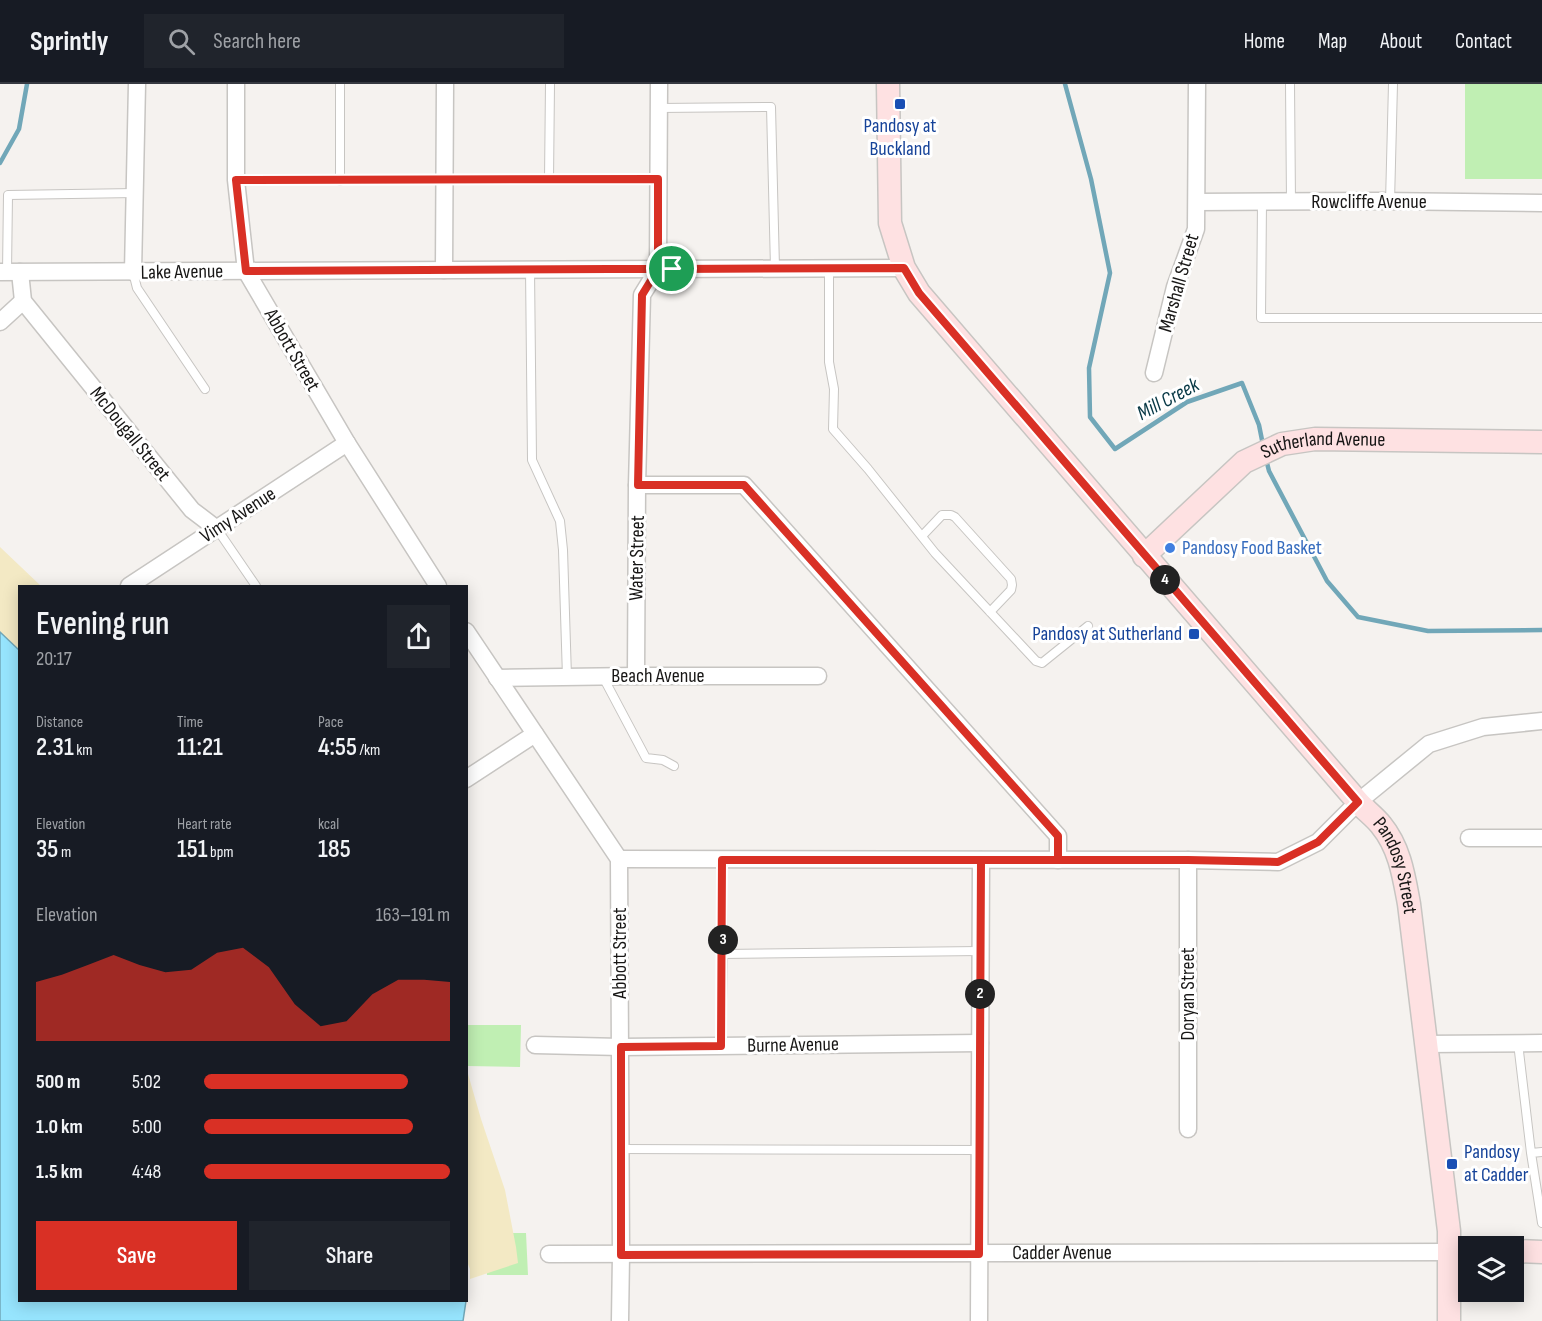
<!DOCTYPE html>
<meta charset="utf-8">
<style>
body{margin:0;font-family:"Sofia Sans Condensed",sans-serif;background:#20242c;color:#f1f3f6;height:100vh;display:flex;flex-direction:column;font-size:22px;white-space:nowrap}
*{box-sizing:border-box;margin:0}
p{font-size:20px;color:#9ea1a6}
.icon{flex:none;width:33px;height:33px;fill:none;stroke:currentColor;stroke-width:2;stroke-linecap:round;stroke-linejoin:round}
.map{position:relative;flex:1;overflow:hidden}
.details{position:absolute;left:18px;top:501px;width:450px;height:717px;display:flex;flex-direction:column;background:#171b24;border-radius:0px;box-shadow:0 3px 15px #0003}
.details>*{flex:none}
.tools{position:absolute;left:1458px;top:1152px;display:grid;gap:12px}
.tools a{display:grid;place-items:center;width:66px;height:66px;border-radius:0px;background:#171b24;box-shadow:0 3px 15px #0003;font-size:30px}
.pin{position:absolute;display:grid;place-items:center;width:51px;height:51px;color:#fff;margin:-26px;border:3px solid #fff;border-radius:50%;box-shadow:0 2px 6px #0007}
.km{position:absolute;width:30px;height:30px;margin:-15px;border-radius:50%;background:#222;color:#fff;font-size:16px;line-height:30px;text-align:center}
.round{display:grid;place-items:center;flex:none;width:63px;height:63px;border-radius:0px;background:#20242c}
.headline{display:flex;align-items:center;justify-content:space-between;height:102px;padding:0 18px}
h1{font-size:33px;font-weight:600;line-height:45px}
.stats{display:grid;grid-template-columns:repeat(3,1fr);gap:9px;height:102px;padding:6px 18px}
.stats div{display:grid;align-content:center}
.stats b{font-size:26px;font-weight:600}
.stats small{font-size:16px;font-weight:400}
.stats p{font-size:16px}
.chart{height:168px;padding:12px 18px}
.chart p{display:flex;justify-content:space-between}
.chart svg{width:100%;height:108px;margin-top:6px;fill:#d93025;opacity:.7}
.button{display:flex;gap:12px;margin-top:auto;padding:12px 18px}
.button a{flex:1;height:69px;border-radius:0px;background:#d93025;color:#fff;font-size:24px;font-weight:600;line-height:69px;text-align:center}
.button a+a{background:#20242c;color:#f1f3f6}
ul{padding:0 18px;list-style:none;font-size:20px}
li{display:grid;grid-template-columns:96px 72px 1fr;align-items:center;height:45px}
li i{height:15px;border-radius:8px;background:#d93025}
header{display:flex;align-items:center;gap:36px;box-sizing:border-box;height:84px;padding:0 30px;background:#171b24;border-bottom:2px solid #363941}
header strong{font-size:28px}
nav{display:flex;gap:33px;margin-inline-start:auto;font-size:21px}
.search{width:420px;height:54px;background:#20242c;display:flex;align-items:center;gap:15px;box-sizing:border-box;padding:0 21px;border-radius:0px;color:#9ea1a6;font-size:22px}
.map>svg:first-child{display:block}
.green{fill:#c0efb3}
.sand{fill:#f3e9c4}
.water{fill:#97e5fe;stroke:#71a7b8;stroke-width:1.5}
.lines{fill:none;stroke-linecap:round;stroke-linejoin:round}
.stream{stroke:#71a7b8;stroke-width:4.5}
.lane-casing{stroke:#c7c5c2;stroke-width:10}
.street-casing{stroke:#c7c5c2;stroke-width:19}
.secondary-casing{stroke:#c7c5c2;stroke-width:25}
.lane{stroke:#fff;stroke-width:8}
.street{stroke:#fff;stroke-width:16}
.secondary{stroke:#fee1e2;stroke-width:22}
.route-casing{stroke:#fff;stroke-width:12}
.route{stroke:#d93025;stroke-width:8}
.transit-dot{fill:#1a4fb4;stroke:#fff;stroke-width:2}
.shop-dot{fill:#3f7fe0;stroke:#fff;stroke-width:2}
.labels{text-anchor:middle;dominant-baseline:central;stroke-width:6;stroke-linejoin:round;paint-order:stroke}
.transit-label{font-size:20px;fill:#164399;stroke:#fff}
.street-label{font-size:20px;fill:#171615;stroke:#fff}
.shop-label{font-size:20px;fill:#366cbe;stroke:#fff;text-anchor:start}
.water-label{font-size:21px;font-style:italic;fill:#063744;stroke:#fff}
</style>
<header>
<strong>Sprintly</strong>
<div class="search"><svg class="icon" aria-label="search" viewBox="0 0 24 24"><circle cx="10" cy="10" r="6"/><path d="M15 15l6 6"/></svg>Search here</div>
<nav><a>Home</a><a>Map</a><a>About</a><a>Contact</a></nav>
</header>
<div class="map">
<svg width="1542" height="1237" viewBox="0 0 1542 1237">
<rect width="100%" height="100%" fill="#f5f2ef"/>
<path class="green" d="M 1465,0 L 1542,0 L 1542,95 L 1465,95 Z
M 467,941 L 521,941 L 520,983 L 467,982 Z
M 484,1149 L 526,1149 L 528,1191 L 487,1191 Z"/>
<path class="sand" d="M 0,463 L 41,502 L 20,502 L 19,567 L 0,548 Z
M 466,983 L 481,1035 L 505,1106 L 516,1163 L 518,1179 L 470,1195 L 470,1185 L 466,1175 Z"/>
<path class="water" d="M 0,548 L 20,567 L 20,1216 L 466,1217 L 463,1237 L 0,1237 Z"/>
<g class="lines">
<path class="stream" d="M 1065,0 L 1091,95 L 1110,189 L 1089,284 L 1090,333 L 1115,365 L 1187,318 L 1242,299 L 1259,341 L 1263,361
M 0,79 L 19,45 L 27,0
M 1266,375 L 1269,387 L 1327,497 L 1358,533 L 1428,547 L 1542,546"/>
<defs>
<path id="lane" d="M 1290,0 L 1291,118
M 659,24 L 771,23 L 775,184
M 236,96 L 658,95
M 549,96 L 550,0
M 340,97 L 340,0
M 1262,118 L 1261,234 L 1542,234
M 1390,118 L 1393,0
M 829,184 L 829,278 L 834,305 L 833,345 L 868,385 L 935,469 L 1036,577 L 1042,579 L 1088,542
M 530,185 L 532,376 L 560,437 L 563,466 L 567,593
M 7,188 L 8,111 L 135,109
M 133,188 L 137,204 L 205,305
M 217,445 L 256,502
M 922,452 L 942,431 L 951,431 L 955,433 L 1011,495 L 1012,501 L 1011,506 L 990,528
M 603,593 L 646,674 L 663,676 L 674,682
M 722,776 L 723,870
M 1518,959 L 1531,1069 L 1542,1139
M 721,962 L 723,870 L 980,867
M 621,1065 L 980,1066
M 1531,1069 L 1542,1068"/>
<g id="street">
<path d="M 236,0 L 236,96 L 246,187 L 347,359 L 438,502"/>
<path d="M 1197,118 L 1380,117 L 1542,119"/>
<path d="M 444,186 L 445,0"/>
<path d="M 0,188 L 904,184"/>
<path d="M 20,188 L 23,217 L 192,426 L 217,445"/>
<path d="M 133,188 L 137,0"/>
<path d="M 0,238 L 23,217"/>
<path d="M 1154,289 L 1175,203 L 1196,145 L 1197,0"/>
<path d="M 637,401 L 744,401 L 1058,752 L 1058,776"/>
<path d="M 129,502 L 347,359"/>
<path d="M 466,547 L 619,775 L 621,1171 L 620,1237"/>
<path d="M 636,592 L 637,401 L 642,211 L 658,185 L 659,0"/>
<path d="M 497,594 L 636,592 L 818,592"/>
<path d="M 466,695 L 535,650"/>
<path d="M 1469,754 L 1542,754"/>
<path d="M 619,775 L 1188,776 L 1278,778 L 1318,758 L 1358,718 L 1429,660 L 1483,643 L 1542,637"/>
<path d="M 1188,776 L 1188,1045"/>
<path d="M 1425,960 L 1542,959"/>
<path d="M 535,961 L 621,963 L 980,959"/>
<path id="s1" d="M 549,1170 L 1448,1168"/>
<path d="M 979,1237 L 981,776"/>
</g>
<g id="secondary">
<path id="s2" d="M 888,0 L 890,139 L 904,184 L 919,209 L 1358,718 C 1365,726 1375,733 1381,741 C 1400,764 1404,793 1409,820 L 1449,1147 L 1449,1237"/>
<path id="s3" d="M 1144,472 L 1244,378 L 1282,360 L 1315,355 L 1542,358"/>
<path d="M 1514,1167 L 1542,1168"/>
</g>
</defs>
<use href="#lane" class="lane-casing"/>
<use href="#street" class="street-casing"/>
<use href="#secondary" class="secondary-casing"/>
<use href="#lane" class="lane"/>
<use href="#street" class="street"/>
<use href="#secondary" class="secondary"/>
</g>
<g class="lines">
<defs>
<path id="route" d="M 672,185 L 609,185 L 246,187 L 236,96 L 658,95 L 658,185 L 642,211 L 638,401 L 744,401 L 1058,752 L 1058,776 L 981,776 L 979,1170 L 621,1171 L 621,963 L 721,962 L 722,776 L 1188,776 L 1278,778 L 1318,758 L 1358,718 L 919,209 L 904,184 L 672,185"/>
</defs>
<use href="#route" class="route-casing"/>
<use href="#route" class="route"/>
</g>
<g class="transit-dot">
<rect x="894" y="14" width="12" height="12" rx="3"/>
<rect x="1188" y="544" width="12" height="12" rx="3"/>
<rect x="1446" y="1074" width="12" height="12" rx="3"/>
</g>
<circle class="shop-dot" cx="1170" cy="464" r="6"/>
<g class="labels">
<g class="transit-label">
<text x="900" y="42">Pandosy at<tspan x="900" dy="23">Buckland</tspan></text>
<text x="1182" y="550" text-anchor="end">Pandosy at Sutherland</text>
<text x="1464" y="1068" text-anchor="start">Pandosy<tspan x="1464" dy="23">at Cadder</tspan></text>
</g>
<g class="street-label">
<text x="1369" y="118">Rowcliffe Avenue</text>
<text transform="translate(182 188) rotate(-1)">Lake Avenue</text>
<text transform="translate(1179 199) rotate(-74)">Marshall Street</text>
<text transform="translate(292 266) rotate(60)">Abbott Street</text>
<text transform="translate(130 350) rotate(51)">McDougall Street</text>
<text stroke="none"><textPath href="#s3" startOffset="220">Sutherland Avenue</textPath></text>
<text transform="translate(238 431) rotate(-33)">Vimy Avenue</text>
<text transform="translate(637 474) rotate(-89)">Water Street</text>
<text x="658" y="592">Beach Avenue</text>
<text stroke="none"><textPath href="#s2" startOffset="964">Pandosy Street</textPath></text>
<text transform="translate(620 869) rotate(-90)">Abbott Street</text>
<text transform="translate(1188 910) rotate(-90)">Doryan Street</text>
<text transform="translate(793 961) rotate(-1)">Burne Avenue</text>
<text stroke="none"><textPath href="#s1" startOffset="513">Cadder Avenue</textPath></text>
</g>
<g class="shop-label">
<text x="1182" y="464">Pandosy Food Basket</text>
</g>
<g class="water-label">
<text transform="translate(1168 315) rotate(-28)">Mill Creek</text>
</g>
</g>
</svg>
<div class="tools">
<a><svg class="icon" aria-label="layers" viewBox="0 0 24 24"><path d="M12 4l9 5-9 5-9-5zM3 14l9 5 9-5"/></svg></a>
</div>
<div class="pin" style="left:672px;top:185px;background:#1e9e55"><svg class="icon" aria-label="arrive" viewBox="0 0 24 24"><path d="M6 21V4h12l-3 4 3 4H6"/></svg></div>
<b class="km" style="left:980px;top:910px">2</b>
<b class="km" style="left:723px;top:856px">3</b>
<b class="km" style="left:1165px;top:496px">4</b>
<section class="details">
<div class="headline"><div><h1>Evening run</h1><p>20:17</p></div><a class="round"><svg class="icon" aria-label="share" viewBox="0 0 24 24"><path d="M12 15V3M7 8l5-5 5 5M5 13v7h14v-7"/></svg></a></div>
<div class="stats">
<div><p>Distance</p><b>2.31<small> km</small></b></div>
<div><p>Time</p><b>11:21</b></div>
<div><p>Pace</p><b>4:55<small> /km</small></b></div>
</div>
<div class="stats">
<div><p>Elevation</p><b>35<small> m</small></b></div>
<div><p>Heart rate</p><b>151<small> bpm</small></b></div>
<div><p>kcal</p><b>185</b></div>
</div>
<div class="chart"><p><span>Elevation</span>163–191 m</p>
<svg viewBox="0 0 160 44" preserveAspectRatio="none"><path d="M0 44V20L10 17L20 13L30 9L40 13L50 16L60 15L70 8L80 6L90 14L100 29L110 38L120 36L130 25L140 19L150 19L160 20V44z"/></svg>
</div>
<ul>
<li><b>500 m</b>5:02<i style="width:83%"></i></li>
<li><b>1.0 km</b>5:00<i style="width:85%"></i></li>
<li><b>1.5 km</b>4:48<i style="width:100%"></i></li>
</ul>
<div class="button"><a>Save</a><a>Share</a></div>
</section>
</div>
